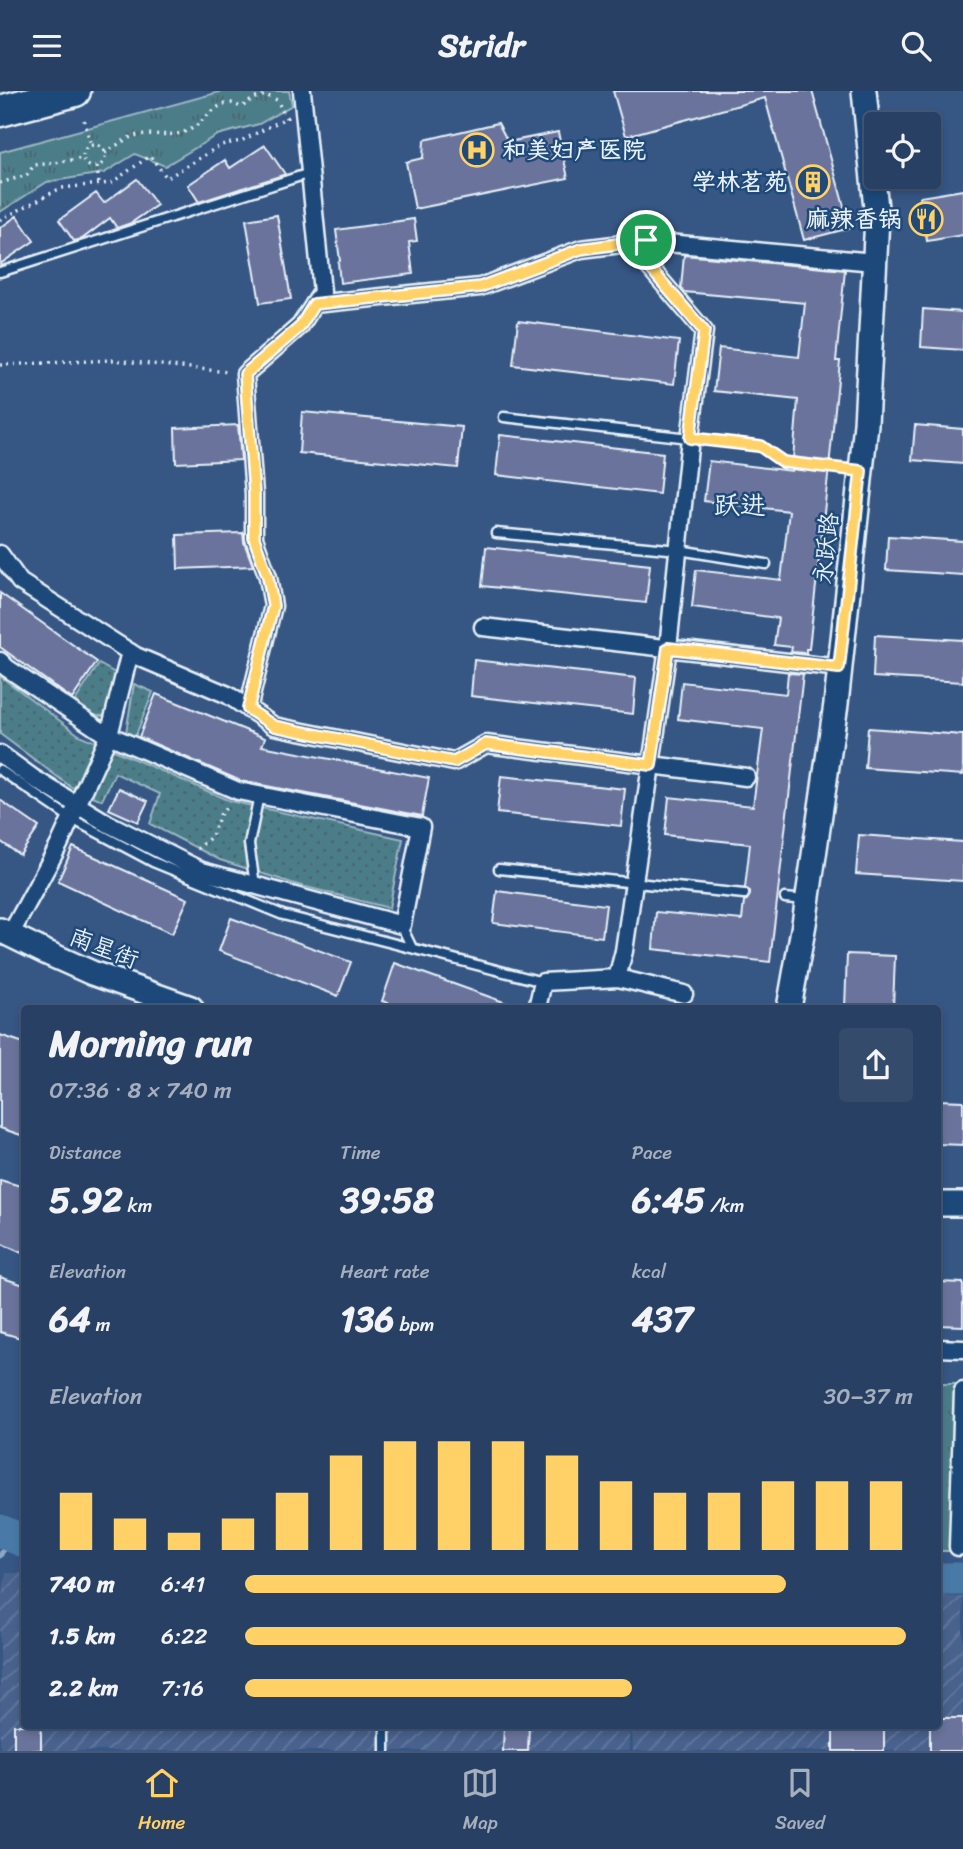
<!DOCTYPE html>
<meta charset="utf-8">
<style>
body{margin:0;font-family:Sriracha,"LXGW WenKai TC",sans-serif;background:#344b6c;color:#f1f3f6;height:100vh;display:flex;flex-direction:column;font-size:26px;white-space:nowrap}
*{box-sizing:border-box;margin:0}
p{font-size:23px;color:#a5afbe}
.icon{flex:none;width:38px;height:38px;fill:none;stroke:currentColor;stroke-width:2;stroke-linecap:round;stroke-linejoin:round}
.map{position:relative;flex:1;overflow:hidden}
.details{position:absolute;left:21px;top:914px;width:920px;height:724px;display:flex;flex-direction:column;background:#284063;border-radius:7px;box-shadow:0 4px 10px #0003,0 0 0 2px #445978}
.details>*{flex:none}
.controls{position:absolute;left:864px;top:21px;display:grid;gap:14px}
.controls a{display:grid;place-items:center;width:77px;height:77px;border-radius:7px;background:#284063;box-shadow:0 4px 10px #0003,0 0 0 2px #445978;font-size:35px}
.pin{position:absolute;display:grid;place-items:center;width:60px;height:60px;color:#fff;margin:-30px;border:4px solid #fff;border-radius:50%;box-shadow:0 2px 7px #0007}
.round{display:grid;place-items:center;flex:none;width:74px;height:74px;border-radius:7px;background:#344b6c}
.headline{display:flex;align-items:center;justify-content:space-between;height:119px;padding:0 28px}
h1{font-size:38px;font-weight:800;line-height:52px}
.metrics{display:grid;grid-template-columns:repeat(3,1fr);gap:10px;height:119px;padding:7px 28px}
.metrics div{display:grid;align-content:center}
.metrics b{font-size:35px;font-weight:800}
.metrics small{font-size:19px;font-weight:400}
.metrics p{font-size:19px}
.chart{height:196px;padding:14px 28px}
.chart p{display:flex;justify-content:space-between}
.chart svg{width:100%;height:126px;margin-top:7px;stroke:#ffd166;stroke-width:6}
ul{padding:0 28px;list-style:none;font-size:23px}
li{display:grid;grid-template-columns:112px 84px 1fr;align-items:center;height:52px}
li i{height:18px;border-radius:9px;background:#ffd166}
header{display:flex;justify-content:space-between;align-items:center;height:91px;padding:0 28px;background:#284063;font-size:32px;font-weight:800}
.tab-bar{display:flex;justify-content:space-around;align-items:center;height:98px;border-top:2px solid #445978;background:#284063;font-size:19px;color:#a5afbe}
.tab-bar a{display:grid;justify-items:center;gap:4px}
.tab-bar .active{color:#ffd166}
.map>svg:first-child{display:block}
.industrial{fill:url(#industrial-furrows)}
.grass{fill:url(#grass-dots);stroke:#9ab7c0;stroke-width:2}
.park{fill:url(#park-tufts);stroke:#9ab7c0;stroke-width:2}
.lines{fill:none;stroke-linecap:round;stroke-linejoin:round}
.stream{stroke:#89aac7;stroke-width:5}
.river{stroke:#4a7aa7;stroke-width:33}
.building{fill:#6a739b;stroke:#e8f1f8;stroke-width:2}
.lane-casing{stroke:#e8f1f8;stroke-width:13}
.street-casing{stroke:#e8f1f8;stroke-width:21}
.secondary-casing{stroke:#e8f1f8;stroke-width:28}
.highway-casing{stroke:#e8f1f8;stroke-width:35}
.path{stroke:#e8f1f8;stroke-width:3.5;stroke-dasharray:2 5;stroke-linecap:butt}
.lane{stroke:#1f4a7a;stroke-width:8}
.street{stroke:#1f4a7a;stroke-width:16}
.secondary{stroke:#1f4a7a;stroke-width:23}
.highway{stroke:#1f4a7a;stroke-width:30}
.route-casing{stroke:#fff;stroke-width:14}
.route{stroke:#ffd166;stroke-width:9}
.labels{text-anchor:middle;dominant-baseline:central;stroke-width:5;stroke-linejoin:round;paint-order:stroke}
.poi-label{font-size:24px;font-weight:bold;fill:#e8f1f8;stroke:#1f4a7a;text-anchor:end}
.street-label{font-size:24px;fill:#e8f1f8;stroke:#1f4a7a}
.neighbourhood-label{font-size:26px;fill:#e8f1f8;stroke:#1f4a7a}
</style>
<header><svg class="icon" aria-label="menu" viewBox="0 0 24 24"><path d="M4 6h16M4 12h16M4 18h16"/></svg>Stridr<svg class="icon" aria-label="search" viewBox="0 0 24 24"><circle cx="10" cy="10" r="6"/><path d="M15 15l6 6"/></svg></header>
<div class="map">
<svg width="963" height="1660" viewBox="0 0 963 1660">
<defs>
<pattern id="industrial-furrows" width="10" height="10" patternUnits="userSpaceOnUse" patternTransform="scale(1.75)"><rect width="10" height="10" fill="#49628d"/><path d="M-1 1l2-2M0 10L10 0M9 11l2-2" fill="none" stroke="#63799e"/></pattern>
<pattern id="grass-dots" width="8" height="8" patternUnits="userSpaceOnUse" patternTransform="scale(1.75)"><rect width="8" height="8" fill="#4c7d89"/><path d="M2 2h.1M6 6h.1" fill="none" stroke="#49656d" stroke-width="1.8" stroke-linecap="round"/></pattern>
<pattern id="park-tufts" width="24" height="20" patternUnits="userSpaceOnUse" patternTransform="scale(1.75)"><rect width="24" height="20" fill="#4c7d89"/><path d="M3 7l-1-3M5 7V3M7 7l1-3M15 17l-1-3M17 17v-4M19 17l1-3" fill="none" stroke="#49656d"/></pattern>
</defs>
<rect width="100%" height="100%" fill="#365684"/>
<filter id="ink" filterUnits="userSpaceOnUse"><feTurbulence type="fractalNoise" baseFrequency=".0143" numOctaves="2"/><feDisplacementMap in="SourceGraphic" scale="14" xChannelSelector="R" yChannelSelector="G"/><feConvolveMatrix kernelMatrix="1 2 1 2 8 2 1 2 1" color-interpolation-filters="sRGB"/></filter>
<g filter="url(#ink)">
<path class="industrial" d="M 6,1482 L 24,1482 L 24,1634 L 629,1634 L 630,1660 L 0,1660 L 0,1516 Z
M 938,1505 L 963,1506 L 963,1660 L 633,1660 L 632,1635 L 938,1634 Z"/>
<path class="grass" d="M 99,573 L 115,582 L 108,623 C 95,630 85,618 75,610 Z
M 0,585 L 79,644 L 230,710 L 403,748 L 389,817 L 298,794 L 220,769 L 150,733 L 160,703 L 115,682 L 102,709 L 71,696 L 0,643 Z
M 134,593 L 153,601 L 135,646 L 126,642 Z"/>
<path class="park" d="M 223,0 L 289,0 L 292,14 L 259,33 L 217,44 L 165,75 L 135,63 L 104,82 L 47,91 L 0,121 L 0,61 Z
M 938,1293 L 957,1293 L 953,1460 L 938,1460 Z"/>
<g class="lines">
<path class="stream" d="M 0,1465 L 11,1445"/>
<path class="river" d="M 0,1440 L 24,1450
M 938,1488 L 963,1488"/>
</g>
<path class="building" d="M 613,0 L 812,0 L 850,137 L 804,149 L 765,7 L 626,45 Z
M 498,32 L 508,51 L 558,41 L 568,87 L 415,118 L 406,71 L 423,67 L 424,49 Z
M 265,54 L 285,83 L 283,84 L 199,111 L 188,94 L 225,69 L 230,77 Z
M 137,88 L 157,114 L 131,132 L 117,137 L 110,127 L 82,148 L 74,150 L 59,129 L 96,102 L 104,112 Z
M 963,99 L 963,144 L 927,150 L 920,106 Z
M 277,124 L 291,208 L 260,212 L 246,129 Z
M 17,125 L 34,150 L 0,173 L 0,137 Z
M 414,128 L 417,150 L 409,151 L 413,183 L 340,192 L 338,171 L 340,170 L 336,139 Z
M 684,164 L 845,179 L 836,270 L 840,270 L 828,385 L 809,558 L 806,558 L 806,562 L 791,561 L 792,556 L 774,554 L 778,527 L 692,516 L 696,479 L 781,489 L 789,420 L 704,410 L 709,370 L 792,380 L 798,309 L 714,300 L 719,257 L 799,266 L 805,212 L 684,201 L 681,197 Z
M 923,218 L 963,221 L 963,259 L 921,256 Z
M 518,230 L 679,250 L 674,293 L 513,274 Z
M 302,321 L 462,336 L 458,377 L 299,362 Z
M 238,334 L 241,369 L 176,372 L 175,337 Z
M 915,334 L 963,338 L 963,373 L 912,369 Z
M 500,344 L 663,362 L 659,403 L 496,384 Z
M 243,442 L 244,451 L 253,475 L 178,478 L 177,444 Z
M 888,445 L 963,450 L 963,484 L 886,479 Z
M 486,456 L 650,474 L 646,512 L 482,495 Z
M 0,502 L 97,571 L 72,608 L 0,556 Z
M 875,544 L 963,549 L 963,591 L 873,586 Z
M 474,569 L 636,587 L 633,623 L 471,605 Z
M 788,582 L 803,583 L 770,871 L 653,858 L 656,821 L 742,829 L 744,810 L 747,809 L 750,804 L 750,800 L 745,797 L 750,753 L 665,744 L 669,706 L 753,715 L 763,638 L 678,628 L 682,591 L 786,603 Z
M 156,603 L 265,647 L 262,655 L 429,687 L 422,725 L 241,690 L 139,646 Z
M 868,637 L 963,644 L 963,684 L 865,677 Z
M 501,685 L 625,698 L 621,735 L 497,722 Z
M 119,697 L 148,710 L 138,731 L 109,718 Z
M 0,709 L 39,736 L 20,764 L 0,750 Z
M 859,744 L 963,751 L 963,790 L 856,783 Z
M 73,756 L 188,808 L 172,843 L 58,790 Z
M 497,800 L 606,814 L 602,846 L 493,832 Z
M 231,827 L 351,871 L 338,905 L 219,860 Z
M 847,863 L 895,865 L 893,917 L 845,917 Z
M 395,872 L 515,915 L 515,917 L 403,917 L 382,910 Z
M 0,944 L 24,952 L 24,1045 L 0,1037 Z
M 938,1009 L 963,1010 L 963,1054 L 938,1053 Z
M 0,1089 L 24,1096 L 24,1163 L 0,1152 Z
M 0,1186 L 24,1194 L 24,1248 L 0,1241 Z
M 938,1191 L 963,1192 L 963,1235 L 938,1234 Z
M 938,1627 L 963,1627 L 963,1660 L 930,1660 L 930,1634 L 938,1634 Z
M 14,1634 L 41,1634 L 41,1659 L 14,1659 Z
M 504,1634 L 529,1634 L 528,1660 L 503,1660 Z
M 833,1634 L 884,1634 L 884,1660 L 833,1660 Z"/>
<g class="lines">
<defs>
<path id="lane" d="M 0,181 L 310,82
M 504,326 L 760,355 L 783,371
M 496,442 L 679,459 L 766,473
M 0,679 L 72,728 L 153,771 L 283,824 L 543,891
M 499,778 L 744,803
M 255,794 L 249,753 L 259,704
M 785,807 L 805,809
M 401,834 L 412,857
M 385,1634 L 385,1660"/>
<path id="street" d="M 314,213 L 480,196 L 581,158 L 646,150
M 0,463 L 20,491 L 136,565 L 228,604 L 274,635 L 454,671 L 486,653 L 746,686
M 483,536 L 840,577
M 0,570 L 7,577 L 104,642 L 238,700 L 421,736 L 402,834 L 202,780 L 107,732 L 33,687 L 0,663
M 248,618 L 273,515 L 268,486 L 254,447 L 254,403 L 245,283 L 300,235 L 322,201 L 302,0
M 10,844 L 59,754 L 109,644 L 130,561
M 617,887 L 624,860 L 668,557 L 690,347 L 704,240 L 645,171 L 646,150 L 874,171
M 537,917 L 543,891 L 618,887 L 684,903
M 938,1257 L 963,1258
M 958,1456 L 963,1300"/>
<path id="secondary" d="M 0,839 L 45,861 L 92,882 L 191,917
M 789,917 L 804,833 L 836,613 L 866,333 L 877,127 L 864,0
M 938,1113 L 963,1113"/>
<path id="highway" d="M 0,20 L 75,0"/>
</defs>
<use href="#lane" class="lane-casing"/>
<use href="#street" class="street-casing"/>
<use href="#secondary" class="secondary-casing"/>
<use href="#highway" class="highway-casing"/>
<path class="path" d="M 84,29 L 91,54
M83 65a11 11 0 1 1 22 0a11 11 0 1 1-22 0Z
M 105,62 C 113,57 126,47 134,45 C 152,40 171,48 189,39 C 203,33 214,12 231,12 C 235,13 238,15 242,16 L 253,8 L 265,4 L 277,9 L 286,27
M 97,76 L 99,93
M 0,92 L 27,84 L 34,74 L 55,72 L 83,67
M 0,129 L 61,97 L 111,92 L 150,65 L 167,87 L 221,54 L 241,50 L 290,25
M 0,274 L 113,269 L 229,281
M 793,372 L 841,378
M 197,758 L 212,745 L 220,724 L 228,714"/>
<use href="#lane" class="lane"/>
<use href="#street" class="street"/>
<use href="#secondary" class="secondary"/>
<use href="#highway" class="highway"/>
</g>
</g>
<g class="lines" filter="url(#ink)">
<defs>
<path id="route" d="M 646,149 L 645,171 L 704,240 L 690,347 L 760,355 L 783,371 L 861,380 L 839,577 L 668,557 L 651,674 L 486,653 L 454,671 L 274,635 L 248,618 L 273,515 L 268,486 L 254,447 L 254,403 L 245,283 L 300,236 L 314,213 L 480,196 L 581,158 Z"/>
</defs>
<use href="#route" class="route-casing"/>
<use href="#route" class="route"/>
</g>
<defs>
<symbol id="hospital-ring" viewBox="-11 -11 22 22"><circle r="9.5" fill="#1f4a7a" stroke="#ffd166" stroke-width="1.5"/><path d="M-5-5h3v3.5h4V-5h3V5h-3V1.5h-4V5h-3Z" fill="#ffd166"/></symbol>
<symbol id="building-ring" viewBox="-11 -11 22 22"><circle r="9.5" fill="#1f4a7a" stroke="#ffd166" stroke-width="1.5"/><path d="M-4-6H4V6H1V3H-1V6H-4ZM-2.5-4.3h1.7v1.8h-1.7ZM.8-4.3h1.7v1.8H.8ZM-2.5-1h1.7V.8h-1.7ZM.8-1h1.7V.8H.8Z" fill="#ffd166"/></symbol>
<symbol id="restaurant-ring" viewBox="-11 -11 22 22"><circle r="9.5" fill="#1f4a7a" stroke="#ffd166" stroke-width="1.5"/><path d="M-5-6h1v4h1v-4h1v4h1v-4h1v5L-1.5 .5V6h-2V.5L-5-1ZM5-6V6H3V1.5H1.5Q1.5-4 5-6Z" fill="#ffd166"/></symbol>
</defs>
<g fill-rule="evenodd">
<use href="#hospital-ring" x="458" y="40" width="38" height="38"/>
<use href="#building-ring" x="794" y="72" width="38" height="38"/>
<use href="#restaurant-ring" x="907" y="109" width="38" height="38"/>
</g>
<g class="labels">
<g class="poi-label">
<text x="502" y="59" text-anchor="start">和美妇产医院</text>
<text x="788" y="91">学林茗苑</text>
<text x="902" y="128">麻辣香锅</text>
</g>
<g class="street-label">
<text transform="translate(826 457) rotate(-84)">永跃路</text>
<text transform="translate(104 857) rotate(21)">南星街</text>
</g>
<g class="neighbourhood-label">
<text x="740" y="414">跃进</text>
</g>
</g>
</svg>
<div class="controls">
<a><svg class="icon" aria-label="locate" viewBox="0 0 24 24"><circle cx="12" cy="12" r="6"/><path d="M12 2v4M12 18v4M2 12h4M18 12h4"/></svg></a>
</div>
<div class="pin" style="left:646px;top:149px;background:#1e9e55"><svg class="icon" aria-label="arrive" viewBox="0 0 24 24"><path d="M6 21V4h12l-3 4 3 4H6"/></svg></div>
<section class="details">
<div class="headline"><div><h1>Morning run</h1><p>07:36 · 8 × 740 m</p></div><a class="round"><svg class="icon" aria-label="share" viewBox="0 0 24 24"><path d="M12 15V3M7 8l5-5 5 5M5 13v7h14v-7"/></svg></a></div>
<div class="metrics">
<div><p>Distance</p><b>5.92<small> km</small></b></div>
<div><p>Time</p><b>39:58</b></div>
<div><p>Pace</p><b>6:45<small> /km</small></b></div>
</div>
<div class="metrics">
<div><p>Elevation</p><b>64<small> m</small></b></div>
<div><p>Heart rate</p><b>136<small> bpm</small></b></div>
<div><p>kcal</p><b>437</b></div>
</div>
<div class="chart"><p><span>Elevation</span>30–37 m</p>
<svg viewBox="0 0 160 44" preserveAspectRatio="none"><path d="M5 44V24M15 44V33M25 44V38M35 44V33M45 44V24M55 44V11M65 44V6M75 44V6M85 44V6M95 44V11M105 44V20M115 44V24M125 44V24M135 44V20M145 44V20M155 44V20"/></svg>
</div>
<ul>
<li><b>740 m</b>6:41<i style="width:81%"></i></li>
<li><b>1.5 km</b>6:22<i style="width:99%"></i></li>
<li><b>2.2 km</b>7:16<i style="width:58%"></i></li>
</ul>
</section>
</div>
<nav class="tab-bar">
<a class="active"><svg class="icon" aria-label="home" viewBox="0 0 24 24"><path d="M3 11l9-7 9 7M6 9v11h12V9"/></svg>Home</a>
<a><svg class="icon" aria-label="map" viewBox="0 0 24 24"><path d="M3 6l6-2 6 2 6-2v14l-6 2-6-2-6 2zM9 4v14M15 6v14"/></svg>Map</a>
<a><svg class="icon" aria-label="saved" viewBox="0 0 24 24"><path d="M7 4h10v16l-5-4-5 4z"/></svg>Saved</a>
</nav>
